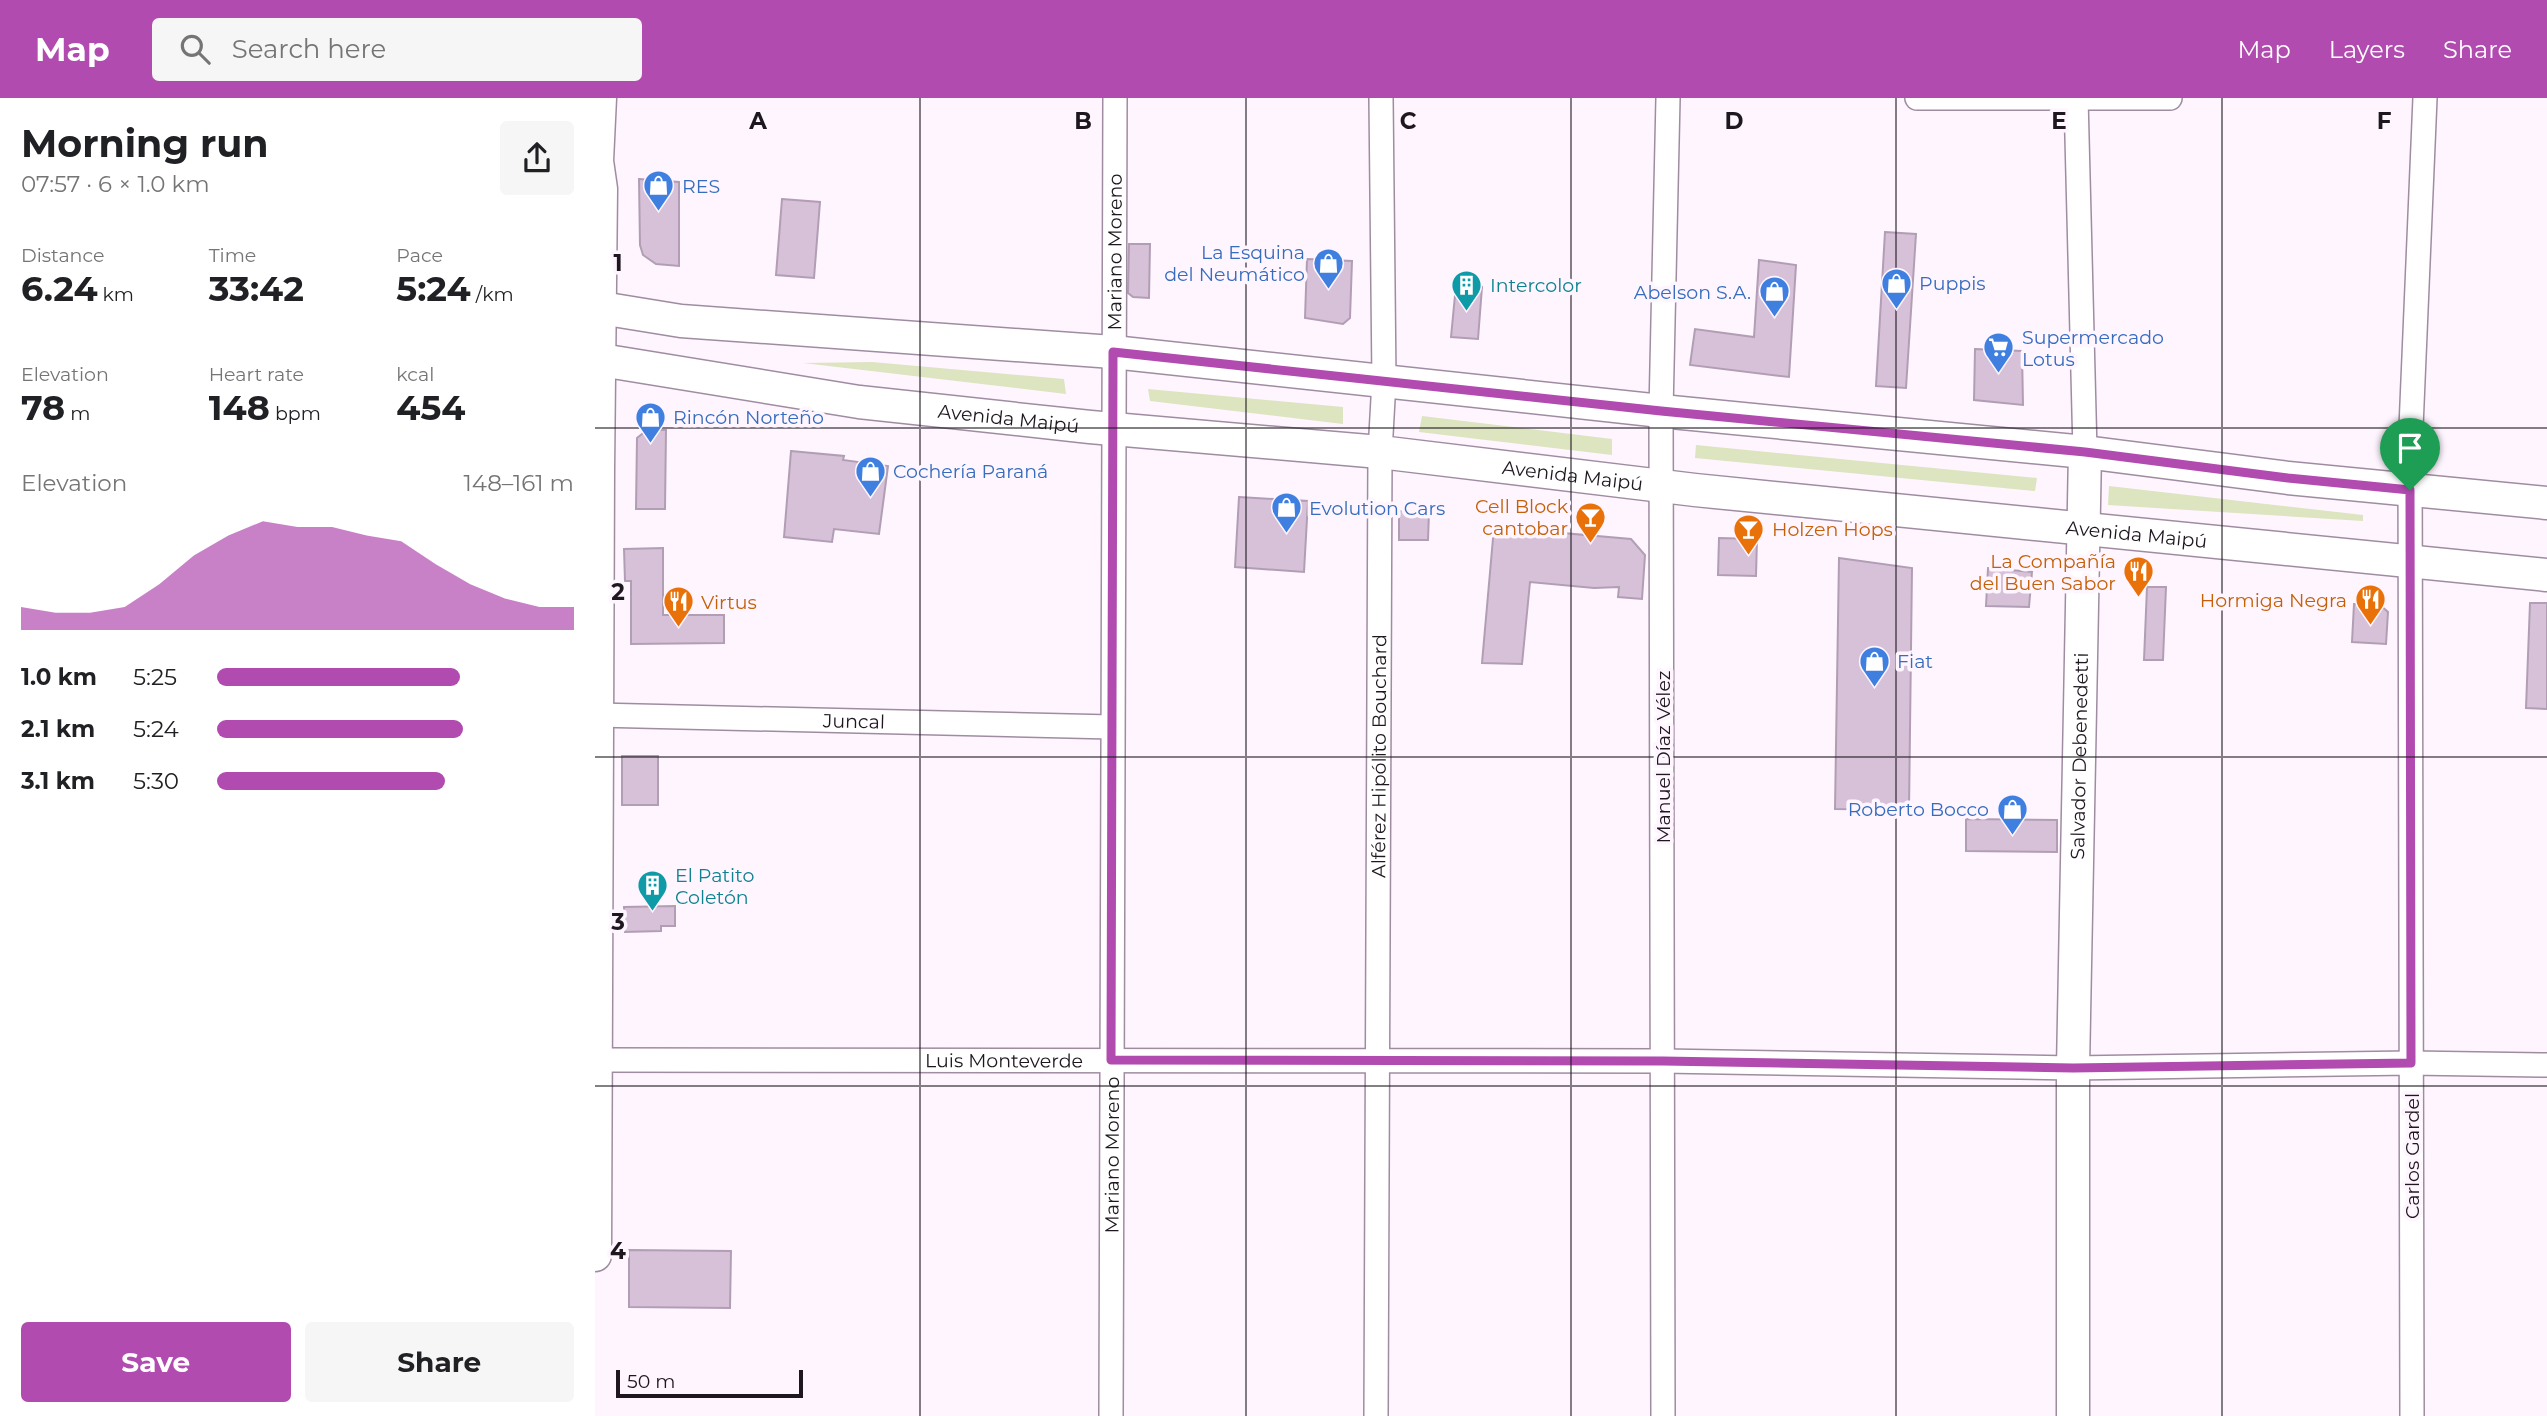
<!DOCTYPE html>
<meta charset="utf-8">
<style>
body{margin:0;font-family:Montserrat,sans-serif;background:#f6f6f6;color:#202124;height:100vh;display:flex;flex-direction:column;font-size:26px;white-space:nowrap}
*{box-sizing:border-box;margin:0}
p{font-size:23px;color:#757577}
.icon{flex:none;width:38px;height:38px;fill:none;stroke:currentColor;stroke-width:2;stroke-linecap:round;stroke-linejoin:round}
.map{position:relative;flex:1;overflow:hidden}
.drawer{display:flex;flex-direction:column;background:#fff;width:595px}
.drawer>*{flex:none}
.scale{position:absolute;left:21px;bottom:18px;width:187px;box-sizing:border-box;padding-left:7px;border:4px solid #1e171f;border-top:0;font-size:19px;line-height:24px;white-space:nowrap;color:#1e171f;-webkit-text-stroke:5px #fef5ff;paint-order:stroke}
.pin{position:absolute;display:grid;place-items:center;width:60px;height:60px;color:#fff;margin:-72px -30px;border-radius:50% 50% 50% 0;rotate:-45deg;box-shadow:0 0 7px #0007}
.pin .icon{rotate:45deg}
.round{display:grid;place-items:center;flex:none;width:74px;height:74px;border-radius:7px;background:#f6f6f6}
.head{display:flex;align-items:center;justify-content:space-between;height:119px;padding:0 21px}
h1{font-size:38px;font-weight:700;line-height:52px}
.figures{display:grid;grid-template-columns:repeat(3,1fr);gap:10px;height:119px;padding:7px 21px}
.figures div{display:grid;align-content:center}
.figures b{font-size:35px;font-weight:700}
.figures small{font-size:19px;font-weight:400}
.figures p{font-size:19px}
.chart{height:196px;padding:14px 21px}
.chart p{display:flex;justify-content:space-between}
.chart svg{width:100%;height:126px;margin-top:7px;fill:#b14bb0;opacity:.7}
.action{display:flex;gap:14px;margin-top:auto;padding:14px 21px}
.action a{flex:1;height:80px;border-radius:7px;background:#b14bb0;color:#fff;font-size:28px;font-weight:700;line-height:80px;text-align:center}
.action a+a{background:#f6f6f6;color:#202124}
ul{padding:0 21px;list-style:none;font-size:23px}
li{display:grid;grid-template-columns:112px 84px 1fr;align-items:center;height:52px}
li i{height:18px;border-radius:9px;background:#b14bb0}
header{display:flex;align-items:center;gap:42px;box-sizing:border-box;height:98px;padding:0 35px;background:#b14bb0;color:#fff}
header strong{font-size:33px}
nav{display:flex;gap:38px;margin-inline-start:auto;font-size:24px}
.search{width:490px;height:63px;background:#f6f6f6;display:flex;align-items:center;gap:18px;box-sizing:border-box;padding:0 24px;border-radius:7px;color:#757577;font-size:26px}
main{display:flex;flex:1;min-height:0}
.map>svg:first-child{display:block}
.green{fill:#dde4c0}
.building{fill:#d6c1d8;stroke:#b29eb4;stroke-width:2}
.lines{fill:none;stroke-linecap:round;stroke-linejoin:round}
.street-casing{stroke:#9f8ca1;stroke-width:26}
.secondary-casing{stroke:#9f8ca1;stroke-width:35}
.street{stroke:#fff;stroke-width:23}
.secondary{stroke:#fff;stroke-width:32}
.route-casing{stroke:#fff;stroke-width:14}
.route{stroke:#b14bb0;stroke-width:9}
.grid{fill:none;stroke:#1e171f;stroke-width:2;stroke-opacity:0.55}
.labels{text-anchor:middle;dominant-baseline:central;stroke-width:7;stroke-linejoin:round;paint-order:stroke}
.shop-label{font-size:19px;fill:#366cbe;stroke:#fef5ff;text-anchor:start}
.street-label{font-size:19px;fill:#1e171f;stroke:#fef5ff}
.culture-label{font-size:19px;fill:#0d838f;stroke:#fef5ff;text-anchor:start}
.food-label{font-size:19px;fill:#c56008;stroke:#fef5ff;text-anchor:end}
.grid-label{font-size:23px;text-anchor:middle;font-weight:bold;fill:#1e171f;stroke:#fef5ff;stroke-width:7;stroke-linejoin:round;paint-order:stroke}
</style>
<header>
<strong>Map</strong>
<div class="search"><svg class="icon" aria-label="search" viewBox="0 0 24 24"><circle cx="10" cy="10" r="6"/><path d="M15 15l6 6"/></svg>Search here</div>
<nav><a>Map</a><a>Layers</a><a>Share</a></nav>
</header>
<main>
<section class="drawer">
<div class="head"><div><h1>Morning run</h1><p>07:57 · 6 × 1.0 km</p></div><a class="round"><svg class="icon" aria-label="share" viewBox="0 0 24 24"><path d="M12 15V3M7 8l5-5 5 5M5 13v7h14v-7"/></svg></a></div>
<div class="figures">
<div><p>Distance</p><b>6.24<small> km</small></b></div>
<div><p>Time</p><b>33:42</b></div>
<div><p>Pace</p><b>5:24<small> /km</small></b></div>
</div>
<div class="figures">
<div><p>Elevation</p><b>78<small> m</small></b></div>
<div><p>Heart rate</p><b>148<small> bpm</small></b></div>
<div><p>kcal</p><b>454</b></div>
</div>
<div class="chart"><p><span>Elevation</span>148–161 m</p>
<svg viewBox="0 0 160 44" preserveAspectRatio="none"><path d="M0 44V36L10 38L20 38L30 36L40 28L50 18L60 11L70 6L80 8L90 8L100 11L110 13L120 21L130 28L140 33L150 36L160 36V44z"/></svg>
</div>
<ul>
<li><b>1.0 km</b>5:25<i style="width:68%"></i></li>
<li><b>2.1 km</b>5:24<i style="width:69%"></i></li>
<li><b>3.1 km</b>5:30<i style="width:64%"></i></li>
</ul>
<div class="action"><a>Save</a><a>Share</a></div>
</section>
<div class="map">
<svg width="1952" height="1318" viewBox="0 0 1952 1318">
<rect width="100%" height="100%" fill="#fef5ff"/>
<path class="green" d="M 277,264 L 469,281 L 471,296 L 208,265 Z
M 553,291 L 748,309 L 748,326 L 555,303 Z
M 827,318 L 1017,341 L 1017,357 L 824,334 Z
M 1101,347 L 1442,380 L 1440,393 L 1100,360 Z
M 1514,388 L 1768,417 L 1768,423 L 1513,407 Z"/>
<path class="building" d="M 44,81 L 84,84 L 84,168 L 61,166 L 48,157 L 45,147 Z
M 187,101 L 225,104 L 219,180 L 181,177 Z
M 1290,134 L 1321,136 L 1311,290 L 1281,288 Z
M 534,146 L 555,146 L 554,200 L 538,199 L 533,195 Z
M 712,161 L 757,163 L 755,220 L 748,226 L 710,220 Z
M 1164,162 L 1201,167 L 1194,279 L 1095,267 L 1100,231 L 1159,239 Z
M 861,187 L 887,189 L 883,241 L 856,239 Z
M 1380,251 L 1427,253 L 1428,307 L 1379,302 Z
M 52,332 L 71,332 L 70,411 L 41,411 L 42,340 Z
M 196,353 L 249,358 L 248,362 L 293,368 L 284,436 L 239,431 L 237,444 L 189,439 Z
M 644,399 L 713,403 L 709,474 L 640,469 Z
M 804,413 L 834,414 L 833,442 L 804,442 Z
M 899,429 L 1036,441 L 1050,457 L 1047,501 L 1023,499 L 1024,489 L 999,490 L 935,484 L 927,566 L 887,565 Z
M 1124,440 L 1162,441 L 1161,478 L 1123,477 Z
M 68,450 L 68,517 L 129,517 L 129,545 L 36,546 L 36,483 L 30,483 L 29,451 Z
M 1244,460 L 1317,470 L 1314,712 L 1240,711 Z
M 1393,470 L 1437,474 L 1434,509 L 1391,508 Z
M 1552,489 L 1571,489 L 1568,562 L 1549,562 Z
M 1935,505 L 1952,505 L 1952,611 L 1931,610 Z
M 1759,506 L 1785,507 L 1793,514 L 1791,546 L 1757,544 Z
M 27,658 L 63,658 L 63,707 L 27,707 Z
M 1371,721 L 1462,722 L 1462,754 L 1371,753 Z
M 80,808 L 80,828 L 66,828 L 66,833 L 30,834 L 29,809 Z
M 34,1152 L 136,1153 L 135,1210 L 34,1209 Z"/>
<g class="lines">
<defs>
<g id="street">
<path d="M 1322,0 L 1575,0"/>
<path d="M 1481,0 L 1490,354"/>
<path id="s1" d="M 2,617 L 517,629"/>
<path id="s2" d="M 1,962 L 1068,963 L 1478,970 L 1816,965 L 1952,967"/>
<path id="s3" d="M 516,1318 L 520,0"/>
<path id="s4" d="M 781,1318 L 785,354 L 789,283 L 786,0"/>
<path d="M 1068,1318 L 1066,313 L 1073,0"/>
<path d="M 1817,1318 L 1815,353 L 1830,0"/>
</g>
<g id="secondary">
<path d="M 0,209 L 86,223 L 518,254 L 1066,313 L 1490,354 L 1693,380 L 1952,405"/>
<path id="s5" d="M 0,261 L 264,304 L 495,329 L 785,354 L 1100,392 L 1952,477"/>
<path d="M 0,1157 L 3,372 L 6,91 L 2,63 L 5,0"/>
<path id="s6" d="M 1478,1318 L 1478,970 L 1490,354"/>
</g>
</defs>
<use href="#street" class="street-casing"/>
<use href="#secondary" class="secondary-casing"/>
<use href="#street" class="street"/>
<use href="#secondary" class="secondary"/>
</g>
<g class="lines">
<defs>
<path id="route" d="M 518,254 L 1066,313 L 1490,354 L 1693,380 L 1815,392 L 1816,965 L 1478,970 L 1068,963 L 516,962 Z"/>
</defs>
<use href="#route" class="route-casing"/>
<use href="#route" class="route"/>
</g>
<path class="grid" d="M 325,0 L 325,1318M 651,0 L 651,1318M 976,0 L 976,1318M 1301,0 L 1301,1318M 1627,0 L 1627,1318M 0,330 L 1952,330M 0,659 L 1952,659M 0,988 L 1952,988"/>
<defs>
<symbol id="shop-pin" viewBox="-11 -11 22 30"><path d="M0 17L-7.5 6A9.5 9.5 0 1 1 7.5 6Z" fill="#3f7fe0" stroke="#fef5ff"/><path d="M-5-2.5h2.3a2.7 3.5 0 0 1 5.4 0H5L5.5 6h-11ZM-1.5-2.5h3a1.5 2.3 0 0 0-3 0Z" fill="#fff"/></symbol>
<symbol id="building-pin" viewBox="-11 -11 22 30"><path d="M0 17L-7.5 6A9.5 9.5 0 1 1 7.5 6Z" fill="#0f9aa8" stroke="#fef5ff"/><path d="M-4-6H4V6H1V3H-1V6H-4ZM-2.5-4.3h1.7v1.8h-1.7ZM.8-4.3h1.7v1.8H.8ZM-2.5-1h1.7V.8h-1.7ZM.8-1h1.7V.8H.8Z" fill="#fff"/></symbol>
<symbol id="supermarket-pin" viewBox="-11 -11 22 30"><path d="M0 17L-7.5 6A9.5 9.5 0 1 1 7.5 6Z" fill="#3f7fe0" stroke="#fef5ff"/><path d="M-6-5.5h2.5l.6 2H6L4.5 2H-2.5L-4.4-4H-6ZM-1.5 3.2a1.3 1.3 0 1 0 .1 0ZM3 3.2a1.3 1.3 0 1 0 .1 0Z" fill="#fff"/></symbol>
<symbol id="bar-pin" viewBox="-11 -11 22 30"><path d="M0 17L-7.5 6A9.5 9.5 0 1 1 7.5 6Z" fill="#e8710a" stroke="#fef5ff"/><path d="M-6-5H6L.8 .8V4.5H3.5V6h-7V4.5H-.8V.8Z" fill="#fff"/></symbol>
<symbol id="restaurant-pin" viewBox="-11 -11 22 30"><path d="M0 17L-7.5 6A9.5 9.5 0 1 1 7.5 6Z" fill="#e8710a" stroke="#fef5ff"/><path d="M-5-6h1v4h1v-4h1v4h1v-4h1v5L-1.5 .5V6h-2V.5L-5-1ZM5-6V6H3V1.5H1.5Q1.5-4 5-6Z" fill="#fff"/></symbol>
</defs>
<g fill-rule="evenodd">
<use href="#shop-pin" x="46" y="70" width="35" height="47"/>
<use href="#shop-pin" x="716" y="148" width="35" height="47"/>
<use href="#shop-pin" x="1284" y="168" width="35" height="47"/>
<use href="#building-pin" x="854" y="170" width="35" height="47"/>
<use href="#shop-pin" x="1162" y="176" width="35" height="47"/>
<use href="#supermarket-pin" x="1386" y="232" width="35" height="47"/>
<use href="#shop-pin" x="38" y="302" width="35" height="47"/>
<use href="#shop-pin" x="258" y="356" width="35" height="47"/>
<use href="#shop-pin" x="674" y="392" width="35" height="47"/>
<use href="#bar-pin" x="978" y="402" width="35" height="47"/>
<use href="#bar-pin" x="1136" y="414" width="35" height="47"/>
<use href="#restaurant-pin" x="1526" y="456" width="35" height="47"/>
<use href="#restaurant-pin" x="1758" y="484" width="35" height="47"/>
<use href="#restaurant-pin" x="66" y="486" width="35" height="47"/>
<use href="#shop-pin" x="1262" y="546" width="35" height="47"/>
<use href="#shop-pin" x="1400" y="694" width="35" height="47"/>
<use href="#building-pin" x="40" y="770" width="35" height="47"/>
</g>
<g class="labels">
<g class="shop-label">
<text x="87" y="88">RES</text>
<text x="710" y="154" text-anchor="end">La Esquina<tspan x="710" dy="22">del Neumático</tspan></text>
<text x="1324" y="185">Puppis</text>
<text x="1156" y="194" text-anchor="end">Abelson S.A.</text>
<text x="1427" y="239">Supermercado<tspan x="1427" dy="22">Lotus</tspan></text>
<text x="78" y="319">Rincón Norteño</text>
<text x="298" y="373">Cochería Paraná</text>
<text x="714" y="410">Evolution Cars</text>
<text x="1302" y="563">Fiat</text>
<text x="1394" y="711" text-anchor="end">Roberto Bocco</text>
</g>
<g class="street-label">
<text stroke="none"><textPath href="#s3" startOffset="1164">Mariano Moreno</textPath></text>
<text stroke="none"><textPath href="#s5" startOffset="418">Avenida Maipú</textPath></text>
<text stroke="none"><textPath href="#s5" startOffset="985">Avenida Maipú</textPath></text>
<text stroke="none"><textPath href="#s5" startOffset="1552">Avenida Maipú</textPath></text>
<text stroke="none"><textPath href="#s1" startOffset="257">Juncal</textPath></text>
<text stroke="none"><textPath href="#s4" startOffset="660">Alférez Hipólito Bouchard</textPath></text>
<text transform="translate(1068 659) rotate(-90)">Manuel Díaz Vélez</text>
<text stroke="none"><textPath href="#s6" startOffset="660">Salvador Debenedetti</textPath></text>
<text stroke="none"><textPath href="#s2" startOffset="408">Luis Monteverde</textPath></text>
<text stroke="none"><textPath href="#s3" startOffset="261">Mariano Moreno</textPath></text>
<text transform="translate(1817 1058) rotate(-90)">Carlos Gardel</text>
</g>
<g class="culture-label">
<text x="895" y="187">Intercolor</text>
<text x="80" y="777">El Patito<tspan x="80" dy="22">Coletón</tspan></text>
</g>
<g class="food-label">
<text x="973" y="408">Cell Block<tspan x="973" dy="22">cantobar</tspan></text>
<text x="1177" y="431" text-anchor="start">Holzen Hops</text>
<text x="1521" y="463">La Compañía<tspan x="1521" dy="22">del Buen Sabor</tspan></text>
<text x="1752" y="502">Hormiga Negra</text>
<text x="106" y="504" text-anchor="start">Virtus</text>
</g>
</g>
<g class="grid-label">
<text x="163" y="31">A</text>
<text x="488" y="31">B</text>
<text x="813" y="31">C</text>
<text x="1139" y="31">D</text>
<text x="1464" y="31">E</text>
<text x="1789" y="31">F</text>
<text x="23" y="173">1</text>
<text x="23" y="502">2</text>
<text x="23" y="832">3</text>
<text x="23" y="1161">4</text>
</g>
</svg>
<div class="scale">50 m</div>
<div class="pin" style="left:1815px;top:392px;background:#1e9e55"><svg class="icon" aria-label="arrive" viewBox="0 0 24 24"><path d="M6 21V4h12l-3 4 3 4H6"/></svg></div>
</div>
</main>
